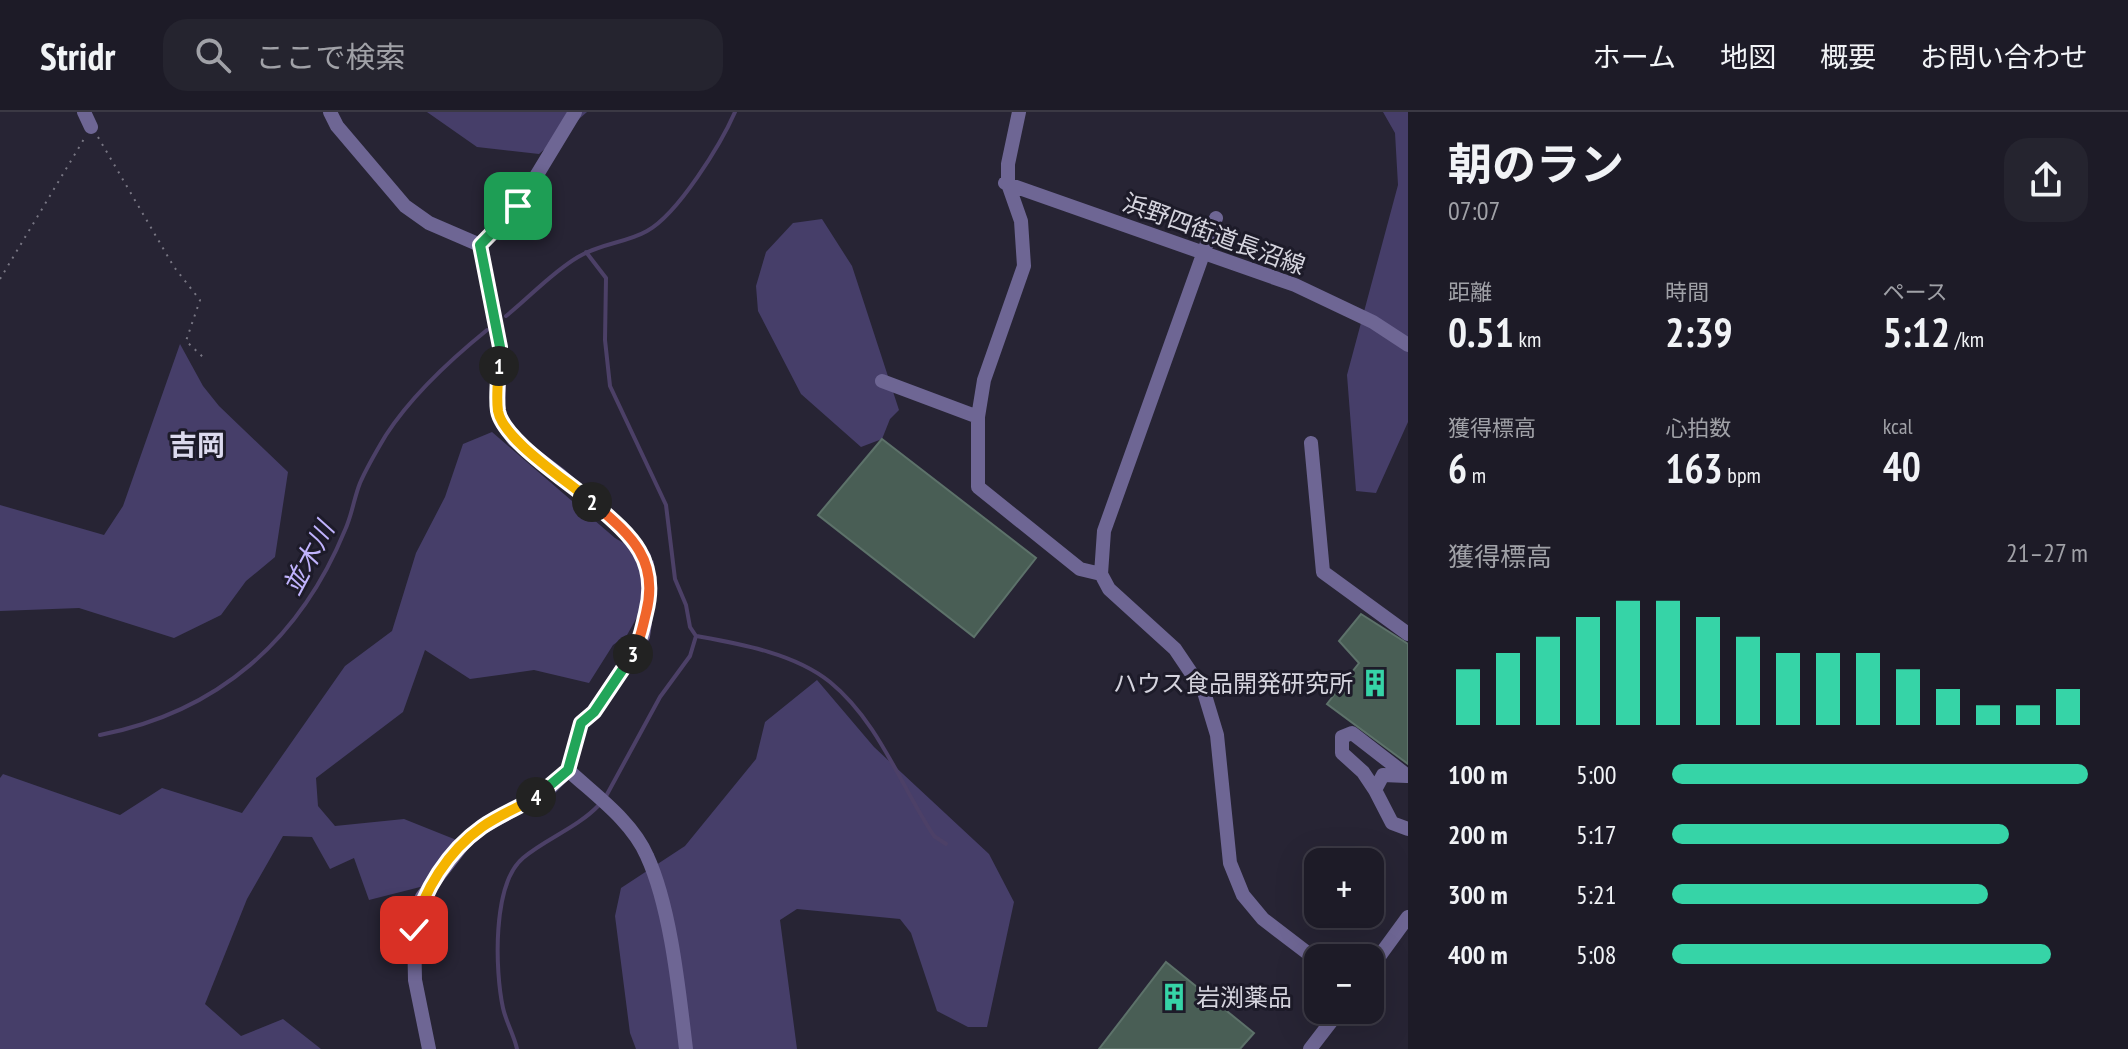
<!DOCTYPE html>
<html lang="ja">
<meta charset="utf-8">
<style>
body{margin:0;font-family:"PT Sans Narrow","Noto Sans JP",sans-serif;background:#25242f;color:#f1f3f6;height:100vh;display:flex;flex-direction:column;font-size:30px;white-space:nowrap}
*{box-sizing:border-box;margin:0}
p{font-size:26px;color:#a0a1a7}
.icon{flex:none;width:44px;height:44px;fill:none;stroke:currentColor;stroke-width:2;stroke-linecap:round;stroke-linejoin:round}
.map{position:relative;flex:1;overflow:hidden}
.drawer{display:flex;flex-direction:column;background:#1d1b27;width:720px}
.drawer>*{flex:none}
.tools{position:absolute;left:1304px;top:736px;display:grid;gap:16px}
.tools a{display:grid;place-items:center;width:80px;height:80px;border-radius:16px;background:#1d1b27;box-shadow:0 8px 32px #0002,0 0 0 2px #3b3944;font-size:40px}
.pin{position:absolute;display:grid;place-items:center;width:68px;height:68px;color:#fff;margin:-34px;border-radius:16px;box-shadow:0 4px 12px #0006}
.km{position:absolute;width:40px;height:40px;margin:-20px;border-radius:50%;background:#222;color:#fff;font-size:22px;line-height:40px;text-align:center}
.round{display:grid;place-items:center;flex:none;width:84px;height:84px;border-radius:24px;background:#25242f}
.summary{display:flex;align-items:center;justify-content:space-between;height:136px;padding:0 40px}
h1{font-size:44px;font-weight:700;line-height:60px}
.stats{display:grid;grid-template-columns:repeat(3,1fr);gap:12px;height:136px;padding:8px 40px}
.stats div{display:grid;align-content:center}
.stats b{font-size:40px;font-weight:700}
.stats small{font-size:22px;font-weight:400}
.stats p{font-size:22px}
.chart{height:224px;padding:16px 40px}
.chart p{display:flex;justify-content:space-between}
.chart svg{width:100%;height:144px;margin-top:8px;stroke:#36d4a7;stroke-width:6}
ul{padding:0 40px;list-style:none;font-size:26px}
li{display:grid;grid-template-columns:128px 96px 1fr;align-items:center;height:60px}
li i{height:20px;border-radius:10px;background:#36d4a7}
header{display:flex;align-items:center;gap:48px;box-sizing:border-box;height:112px;padding:0 40px;background:#1d1b27;border-bottom:2px solid #3b3944}
header strong{font-size:38px}
nav{display:flex;gap:44px;margin-inline-start:auto;font-size:28px}
.search{width:560px;height:72px;background:#25242f;display:flex;align-items:center;gap:20px;box-sizing:border-box;padding:0 28px;border-radius:24px;color:#a0a1a7;font-size:30px}
main{display:flex;flex:1;min-height:0}
.map>svg:first-child{display:block}
.green{fill:#463e69}
.lines{fill:none;stroke-linecap:round;stroke-linejoin:round}
.stream{stroke:#4c4067;stroke-width:4}
.building{fill:#495e55;stroke:#5d726a;stroke-width:2}
.path{stroke:#787683;stroke-width:2;stroke-dasharray:2 6;stroke-linecap:butt}
.minor{stroke:#6e6694;stroke-width:14}
.split-1-casing{stroke:#fff;stroke-width:16}
.split-2-casing{stroke:#fff;stroke-width:16}
.split-3-casing{stroke:#fff;stroke-width:16}
.split-4-casing{stroke:#fff;stroke-width:16}
.split-5-casing{stroke:#fff;stroke-width:16}
.split-1{stroke:#22a559;stroke-width:10}
.split-2{stroke:#f5b400;stroke-width:10}
.split-3{stroke:#f0652b;stroke-width:10}
.split-4{stroke:#22a559;stroke-width:10}
.split-5{stroke:#f5b400;stroke-width:10}
.labels{text-anchor:middle;dominant-baseline:central;stroke-width:6;stroke-linejoin:round;paint-order:stroke}
.street-label{font-size:24px;fill:#d5d4de;stroke:#1d1b29}
.poi-label{font-size:24px;fill:#d5d4de;stroke:#1d1b29;text-anchor:end}
.water-label{font-size:26px;font-style:italic;fill:#c0b3fd;stroke:#1d1b29}
.quarter-label{font-size:28px;font-weight:bold;fill:#dcdaee;stroke:#1d1b29}
</style>
<header>
<strong>Stridr</strong>
<div class="search"><svg class="icon" aria-label="search" viewBox="0 0 24 24"><circle cx="10" cy="10" r="6"/><path d="M15 15l6 6"/></svg>ここで検索</div>
<nav><a>ホーム</a><a>地図</a><a>概要</a><a>お問い合わせ</a></nav>
</header>
<main>
<div class="map">
<svg width="1408" height="937" viewBox="0 0 1408 937">
<rect width="100%" height="100%" fill="#272434"/>
<path class="green" d="M 427,0 L 587,0 L 539,42 L 477,35 Z
M 1383,0 L 1408,0 L 1408,310 L 1376,381 L 1356,379 L 1347,263 L 1398,73 L 1395,21 Z
M 822,107 L 852,154 L 899,298 L 890,307 L 882,327 L 861,335 L 801,282 L 758,199 L 756,174 L 766,140 L 793,111 Z
M 180,232 L 203,274 L 219,294 L 288,360 L 275,445 L 246,469 L 221,503 L 174,526 L 79,496 L 0,499 L 0,393 L 104,423 L 123,394 Z
M 492,320 L 615,426 L 654,449 L 654,475 L 627,523 L 613,533 L 589,571 L 534,558 L 470,567 L 425,538 L 403,600 L 316,666 L 318,694 L 335,714 L 404,707 L 464,731 L 432,772 L 369,788 L 354,746 L 330,757 L 312,725 L 283,724 L 247,787 L 205,892 L 241,924 L 283,907 L 321,937 L 0,937 L 0,666 L 3,662 L 120,703 L 162,676 L 242,701 L 345,554 L 392,519 L 416,441 L 445,385 L 463,332 Z
M 817,568 L 874,635 L 989,742 L 1014,790 L 987,915 L 968,915 L 937,899 L 911,821 L 900,807 L 797,797 L 780,808 L 797,937 L 636,937 L 630,921 L 615,804 L 621,776 L 685,734 L 756,647 L 765,610 Z"/>
<g class="lines">
<path class="stream" d="M 586,140 L 606,166 L 605,228 L 610,274 L 666,393 L 675,467 L 686,493 L 690,515 L 696,524 C 740,532 794,541 830,570 C 879,610 900,673 934,724 L 946,732
M 506,204 C 530,185 551,161 578,145 C 601,131 626,131 647,119 C 678,102 721,32 735,0
M 100,623 C 218,600 300,528 345,418 C 352,403 354,386 360,371 C 367,355 377,338 386,323 C 412,283 450,248 487,218
M 605,686 L 660,585 L 690,544 L 696,524
M 517,937 C 514,923 506,910 503,896 C 495,859 492,772 523,746 C 547,726 577,716 599,693"/>
</g>
<path class="building" d="M 882,327 L 1036,446 L 974,525 L 818,403 Z
M 1361,502 L 1408,532 L 1408,652 L 1327,592 L 1359,551 L 1339,529 Z
M 1166,850 L 1254,921 L 1240,937 L 1099,937 Z"/>
<g class="lines">
<path class="path" d="M 98,25 L 174,155 L 200,188 L 186,229 L 204,246
M 0,167 L 84,27"/>
<path class="minor" d="M 84,0 L 91,15
M 330,0 L 337,14 L 405,94 L 429,111 L 480,133
M 1019,0 L 1008,52 L 1008,72 L 1021,109 L 1024,154 L 984,268 L 978,305 L 978,375 L 1080,457 L 1101,462
M 1005,71 L 1295,173 L 1373,210 L 1408,233
M 1216,106 L 1104,419 L 1101,462 L 1109,477 L 1175,537 L 1204,580 L 1217,623 L 1230,751 L 1243,783 L 1263,807 L 1318,849
M 480,133 L 518,94 L 575,0
M 882,269 L 978,305
M 1311,331 L 1323,460 L 1408,522
M 568,658 C 595,683 632,709 647,744 C 671,796 679,880 686,937
M 1407,664 L 1383,663 L 1375,678 L 1392,711 L 1408,717
M 1375,678 L 1363,660 L 1342,641 L 1342,625 L 1352,621 L 1405,662
M 1370,857 L 1408,805
M 429,937 L 415,868 L 414,818 L 422,785 L 464,731 L 478,718 L 548,678 L 568,658 L 581,611 L 594,600 L 643,524 L 650,475 L 644,445 L 627,421 L 559,362 L 514,328 L 503,312 L 498,300 L 500,235 L 480,133
M 1310,937 L 1340,898"/>
</g>
<g class="lines">
<defs>
<path id="split-1" d="M 499,254 L 500,235 L 480,133 L 518,94"/>
<path id="split-2" d="M 499,254 C 498,268 496,285 498,299 C 503,328 568,369 592,390"/>
<path id="split-3" d="M 592,390 C 629,422 660,446 646,501 C 642,517 641,527 633,542"/>
<path id="split-4" d="M 536,685 L 568,658 L 581,611 L 594,600 L 633,542"/>
<path id="split-5" d="M 414,818 C 423,779 448,739 482,715 C 499,703 518,696 536,685"/>
</defs>
<use href="#split-1" class="split-1-casing"/>
<use href="#split-2" class="split-2-casing"/>
<use href="#split-3" class="split-3-casing"/>
<use href="#split-4" class="split-4-casing"/>
<use href="#split-5" class="split-5-casing"/>
<use href="#split-1" class="split-1"/>
<use href="#split-2" class="split-2"/>
<use href="#split-3" class="split-3"/>
<use href="#split-4" class="split-4"/>
<use href="#split-5" class="split-5"/>
</g>
<defs>
<symbol id="building-bare" viewBox="-9 -9 18 18"><path d="M-4-6H4V6H1V3H-1V6H-4ZM-2.5-4.3h1.7v1.8h-1.7ZM.8-4.3h1.7v1.8H.8ZM-2.5-1h1.7V.8h-1.7ZM.8-1h1.7V.8H.8Z" fill="#36d4a7" stroke="#1d1b29" stroke-width="2.5" paint-order="stroke"/></symbol>
</defs>
<g fill-rule="evenodd">
<use href="#building-bare" x="1355" y="551" width="40" height="40"/>
<use href="#building-bare" x="1154" y="865" width="40" height="40"/>
</g>
<g class="labels">
<g class="street-label">
<text transform="translate(1214 122) rotate(20)">浜野四街道長沼線</text>
</g>
<g class="poi-label">
<text x="1353" y="571">ハウス食品開発研究所</text>
<text x="1196" y="885" text-anchor="start">岩渕薬品</text>
</g>
<g class="water-label">
<text transform="translate(308 446) rotate(-62)">並木川</text>
</g>
<g class="quarter-label">
<text x="197" y="332">吉岡</text>
</g>
</g>
</svg>
<div class="tools">
<a>+</a>
<a>−</a>
</div>
<div class="pin" style="left:518px;top:94px;background:#1e9e55"><svg class="icon" aria-label="arrive" viewBox="0 0 24 24"><path d="M6 21V4h12l-3 4 3 4H6"/></svg></div>
<div class="pin" style="left:414px;top:818px;background:#d93025"><svg class="icon" aria-label="check" viewBox="0 0 24 24"><path d="M5 12l5 5 9-10"/></svg></div>
<b class="km" style="left:499px;top:254px">1</b>
<b class="km" style="left:592px;top:390px">2</b>
<b class="km" style="left:633px;top:542px">3</b>
<b class="km" style="left:536px;top:685px">4</b>
</div>
<section class="drawer">
<div class="summary"><div><h1>朝のラン</h1><p>07:07</p></div><a class="round"><svg class="icon" aria-label="share" viewBox="0 0 24 24"><path d="M12 15V3M7 8l5-5 5 5M5 13v7h14v-7"/></svg></a></div>
<div class="stats">
<div><p>距離</p><b>0.51<small> km</small></b></div>
<div><p>時間</p><b>2:39</b></div>
<div><p>ペース</p><b>5:12<small> /km</small></b></div>
</div>
<div class="stats">
<div><p>獲得標高</p><b>6<small> m</small></b></div>
<div><p>心拍数</p><b>163<small> bpm</small></b></div>
<div><p>kcal</p><b>40</b></div>
</div>
<div class="chart"><p><span>獲得標高</span>21–27 m</p>
<svg viewBox="0 0 160 44" preserveAspectRatio="none"><path d="M5 44V27M15 44V22M25 44V17M35 44V11M45 44V6M55 44V6M65 44V11M75 44V17M85 44V22M95 44V22M105 44V22M115 44V27M125 44V33M135 44V38M145 44V38M155 44V33"/></svg>
</div>
<ul>
<li><b>100 m</b>5:00<i style="width:100%"></i></li>
<li><b>200 m</b>5:17<i style="width:81%"></i></li>
<li><b>300 m</b>5:21<i style="width:76%"></i></li>
<li><b>400 m</b>5:08<i style="width:91%"></i></li>
</ul>
</section>
</main>
